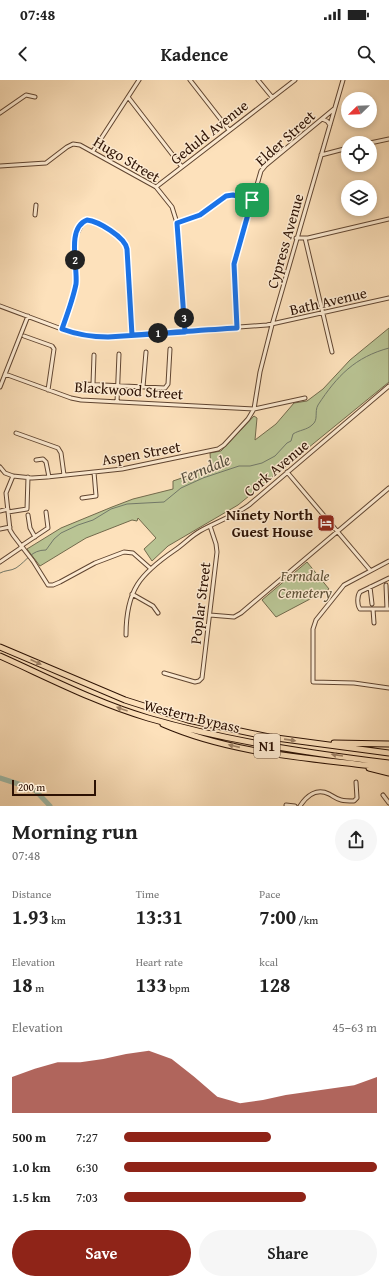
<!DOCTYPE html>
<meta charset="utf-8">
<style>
body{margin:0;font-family:"Gentium Book Plus",serif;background:#f6f6f6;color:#222;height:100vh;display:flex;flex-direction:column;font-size:15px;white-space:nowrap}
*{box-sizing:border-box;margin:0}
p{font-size:13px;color:#767676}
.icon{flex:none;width:22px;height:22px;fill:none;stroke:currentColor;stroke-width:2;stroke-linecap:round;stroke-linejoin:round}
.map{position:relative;height:726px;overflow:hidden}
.sheet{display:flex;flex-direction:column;background:#fff;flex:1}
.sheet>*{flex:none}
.needle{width:26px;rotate:247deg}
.buttons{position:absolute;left:341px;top:12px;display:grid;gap:8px}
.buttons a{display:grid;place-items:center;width:36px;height:36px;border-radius:50%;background:#fff;box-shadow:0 2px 6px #0003;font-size:20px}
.scale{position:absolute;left:12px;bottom:10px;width:84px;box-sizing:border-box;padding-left:4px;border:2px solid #2c1103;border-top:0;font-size:11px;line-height:14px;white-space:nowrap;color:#2c1103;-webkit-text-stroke:3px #feecd3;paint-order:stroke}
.pin{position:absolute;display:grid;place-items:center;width:34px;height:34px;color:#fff;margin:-17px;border-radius:8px;box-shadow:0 2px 6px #0006}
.km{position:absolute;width:20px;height:20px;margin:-10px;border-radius:50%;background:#222;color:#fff;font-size:11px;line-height:20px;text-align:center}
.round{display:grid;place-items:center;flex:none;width:42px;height:42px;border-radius:21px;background:#f6f6f6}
.head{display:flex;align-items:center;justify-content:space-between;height:68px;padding:0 12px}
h1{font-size:22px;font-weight:600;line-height:30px}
.figures{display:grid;grid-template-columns:repeat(3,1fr);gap:6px;height:68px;padding:4px 12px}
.figures div{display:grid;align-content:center}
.figures b{font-size:20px;font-weight:600}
.figures small{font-size:11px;font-weight:400}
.figures p{font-size:11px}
.chart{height:112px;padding:8px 12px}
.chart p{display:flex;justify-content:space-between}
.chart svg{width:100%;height:72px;margin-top:4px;fill:#8f2418;opacity:.7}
.cta{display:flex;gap:8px;margin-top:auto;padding:8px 12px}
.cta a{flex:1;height:46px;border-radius:24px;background:#8f2418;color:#fff;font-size:16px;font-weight:600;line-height:46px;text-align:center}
.cta a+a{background:#f6f6f6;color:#222}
ul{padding:0 12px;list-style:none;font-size:13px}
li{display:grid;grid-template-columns:64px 48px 1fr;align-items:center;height:30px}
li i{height:10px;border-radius:5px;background:#8f2418}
.status{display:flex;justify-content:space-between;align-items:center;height:28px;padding:0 20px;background:#fff;direction:ltr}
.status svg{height:11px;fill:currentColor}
header{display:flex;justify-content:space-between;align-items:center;height:52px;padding:0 12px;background:#fff;font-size:18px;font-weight:600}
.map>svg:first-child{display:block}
.green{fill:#b9c494;stroke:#726a4c}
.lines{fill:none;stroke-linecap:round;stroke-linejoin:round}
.stream{stroke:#727969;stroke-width:1}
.river{stroke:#a0bead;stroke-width:5}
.minor-casing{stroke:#604531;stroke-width:5}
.highway-casing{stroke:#2c1103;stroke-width:7}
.minor{stroke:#feecd3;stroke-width:3}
.highway{stroke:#fde1bb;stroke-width:5}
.oneway{fill:#9f8368}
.route-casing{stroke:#fff;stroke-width:8}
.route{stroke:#1a73e8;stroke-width:5}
.labels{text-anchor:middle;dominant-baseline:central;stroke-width:3;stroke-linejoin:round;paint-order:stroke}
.shield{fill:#feecd3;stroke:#6b5341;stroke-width:1}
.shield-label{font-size:14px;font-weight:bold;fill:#2c1103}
.street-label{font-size:15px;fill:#2c1103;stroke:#feecd3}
.poi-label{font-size:15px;font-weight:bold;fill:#2c1103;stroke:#feecd3;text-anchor:end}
.park-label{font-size:15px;font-style:italic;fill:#5d5036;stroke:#feecd3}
.water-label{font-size:16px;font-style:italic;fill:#554e3e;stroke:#feecd3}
</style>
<div class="status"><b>07:48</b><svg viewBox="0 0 49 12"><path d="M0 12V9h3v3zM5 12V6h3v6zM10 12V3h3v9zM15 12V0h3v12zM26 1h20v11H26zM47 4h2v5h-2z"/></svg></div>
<header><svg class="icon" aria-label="back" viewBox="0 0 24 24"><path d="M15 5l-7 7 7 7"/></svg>Kadence<svg class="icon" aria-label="search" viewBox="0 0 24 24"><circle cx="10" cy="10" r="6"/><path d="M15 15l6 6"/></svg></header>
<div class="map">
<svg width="389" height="726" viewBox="0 0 389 726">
<rect width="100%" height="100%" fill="#fde1bb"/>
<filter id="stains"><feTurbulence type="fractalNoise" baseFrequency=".005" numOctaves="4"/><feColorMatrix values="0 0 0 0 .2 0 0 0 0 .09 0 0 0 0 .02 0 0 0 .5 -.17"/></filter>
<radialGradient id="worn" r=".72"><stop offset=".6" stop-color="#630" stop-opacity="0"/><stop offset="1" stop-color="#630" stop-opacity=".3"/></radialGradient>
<path class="green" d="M 389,248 L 389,302 L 238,425 L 168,466 L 152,481 L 144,469 L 156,458 L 138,438 L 137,441 L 132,440 L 86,458 L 40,486 L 27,469 L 61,448 L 112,427 L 133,419 L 173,409 L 173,401 L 211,388 L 210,373 L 221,371 L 254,336 L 257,338 L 255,360 L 276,344 L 294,323 L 307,321 L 323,309 L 350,280 Z
M 307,482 L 329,509 L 276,537 L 262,520 Z"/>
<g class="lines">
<path class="stream" d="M 0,493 C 5,490 11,491 16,488 C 28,480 31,470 46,470 L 54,459 L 61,453 L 78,445 L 93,440 L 111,429 L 127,424 L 164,422 L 181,408 L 203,398 L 239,386 L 250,386 L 262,383 L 275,376 L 287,363 L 291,361 L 293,354 C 299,350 307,350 312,345 C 319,340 314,332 318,325 C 337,296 355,277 389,268"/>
<path class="river" d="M 0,698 L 34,709 L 50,726"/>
<defs>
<path id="minor" d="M 190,0 L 229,50
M 258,0 L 272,17
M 128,17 L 182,87
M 0,33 L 26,15 L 35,17
M 322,39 L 327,41 L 330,45
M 370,63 L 389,59
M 93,71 L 139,0
M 321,75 L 348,68
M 0,86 L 46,83 L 67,67 L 73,64 L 80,65 L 156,107 L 172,127 L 177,143 L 185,252
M 156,107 L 295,0
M 35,135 L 36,125
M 177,143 L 200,135 L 223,117 L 228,115 L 252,120
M 296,158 L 308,158 L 389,139
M 305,158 L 332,272
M 0,226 L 75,254 L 87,256 L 103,257 L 267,245 L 389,218
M 237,248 L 234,184 L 261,91 L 266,85 L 334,29
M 62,249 L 76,205 L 75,158 L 83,142 L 89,140 C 101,143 124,156 127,169 L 132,255
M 24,256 L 52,266 L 54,269 L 48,310
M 5,294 L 71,318 L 81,320 L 254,329 L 305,318
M 83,304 L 165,308 L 168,304 L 170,269
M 93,304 L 94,275
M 0,307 L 28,236
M 143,307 L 146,272
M 117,322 L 119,274
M 16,353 L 58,368 L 61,373 L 64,395
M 36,380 L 43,379 L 46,382 L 49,397
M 0,387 L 5,393 L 13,396 L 32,398 L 47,397 L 122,389 L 218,369 L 224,365 L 248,339 L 254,329 L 260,292 L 272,245 L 343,0
M 287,392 L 370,490
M 13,396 L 6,413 L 10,450 L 13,455 L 33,481 L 48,505 L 53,505 L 60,502 L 95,483 L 124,472 L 133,473 L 150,488
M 82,418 L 96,416 L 94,392
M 0,431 L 8,429
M 8,432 L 27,429 L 28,397
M 28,435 L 30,448 L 35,457
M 0,449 L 10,447
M 21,466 L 48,448 L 46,432
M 389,481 L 344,505 L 316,540 L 313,549 L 313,602 L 354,603 L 389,608
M 0,482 L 22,467
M 389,498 L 360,512 C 357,516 357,525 360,529 L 389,529
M 386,505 L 387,529
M 370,507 L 372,524
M 132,514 L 153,526 L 158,533
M 373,529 L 374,543
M 210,535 L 234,537 L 241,533 L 389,408
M 126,555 C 126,510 140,494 175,470 C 184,464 191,456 200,451 C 216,442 234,436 249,425 L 389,306
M 164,593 L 195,602 L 199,601 L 202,598 L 217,472 L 216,464 L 210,446
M 383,715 L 389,723
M 286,725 L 295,726
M 300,726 C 307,715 317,708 329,714 C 333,716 336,719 341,720 C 345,721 349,721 354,721 L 357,718 L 356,702"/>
<path id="highway" d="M 0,567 L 125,620 L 188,640 L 269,657 L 389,673
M 0,576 C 49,598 97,623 148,638 C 227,661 308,673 389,683
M 163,644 C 234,675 313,678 389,688
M 334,663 L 389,664
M 369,688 L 389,693"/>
</defs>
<use href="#minor" class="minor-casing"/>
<use href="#highway" class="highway-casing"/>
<use href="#minor" class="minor"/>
<use href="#highway" class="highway"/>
</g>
<defs><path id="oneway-solid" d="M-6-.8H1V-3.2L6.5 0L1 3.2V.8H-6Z"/></defs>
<g class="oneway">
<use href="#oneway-solid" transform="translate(36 582) rotate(24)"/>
<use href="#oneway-solid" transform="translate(122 629) rotate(-160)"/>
<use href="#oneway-solid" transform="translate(290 660) rotate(8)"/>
<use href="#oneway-solid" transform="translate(234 666) rotate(-167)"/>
<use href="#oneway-solid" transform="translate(337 675) rotate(-171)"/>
</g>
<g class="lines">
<defs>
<path id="route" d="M 252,120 L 234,184 L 237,248 C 202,250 167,253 132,255 L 127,169 C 125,157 98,141 87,140 C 66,148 78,187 76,204 C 73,219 67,235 62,249 C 78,255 91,257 108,257 L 185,252 L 177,143 L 200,135 L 226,116 L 233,115 L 252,120"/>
</defs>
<use href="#route" class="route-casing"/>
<use href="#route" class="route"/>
</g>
<defs>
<symbol id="hotel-square" viewBox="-11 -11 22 22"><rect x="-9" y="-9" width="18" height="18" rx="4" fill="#8f2418" stroke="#feecd3"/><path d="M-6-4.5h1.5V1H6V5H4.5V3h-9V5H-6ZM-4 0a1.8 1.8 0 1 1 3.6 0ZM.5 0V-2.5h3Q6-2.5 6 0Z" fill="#fff"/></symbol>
</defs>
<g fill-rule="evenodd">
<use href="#hotel-square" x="316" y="433" width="20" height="20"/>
</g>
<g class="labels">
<rect class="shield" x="254" y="654" width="26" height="24" rx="3"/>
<g class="shield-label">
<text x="267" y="666">N1</text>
</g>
<g class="street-label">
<text transform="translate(209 52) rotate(-38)">Geduld Avenue</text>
<text transform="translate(285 58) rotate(-42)">Elder Street</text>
<text transform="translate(127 79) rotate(31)">Hugo Street</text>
<text transform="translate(285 161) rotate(-74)">Cypress Avenue</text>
<text transform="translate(328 221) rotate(-13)">Bath Avenue</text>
<text transform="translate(129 310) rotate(4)">Blackwood Street</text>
<text transform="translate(141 373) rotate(-10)">Aspen Street</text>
<text transform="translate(276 388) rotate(-40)">Cork Avenue</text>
<text transform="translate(200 523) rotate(-83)">Poplar Street</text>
<text transform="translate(192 636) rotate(14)">Western Bypass</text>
</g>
<g class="poi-label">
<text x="313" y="434">Ninety North<tspan x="313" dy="17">Guest House</tspan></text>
</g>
<g class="park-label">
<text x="305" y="495">Ferndale<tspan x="305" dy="17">Cemetery</tspan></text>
</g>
<g class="water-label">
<text transform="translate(205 388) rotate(-22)">Ferndale</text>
</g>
</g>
<rect width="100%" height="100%" filter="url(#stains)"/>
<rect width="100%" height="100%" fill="url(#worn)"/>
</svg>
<div class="buttons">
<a><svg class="needle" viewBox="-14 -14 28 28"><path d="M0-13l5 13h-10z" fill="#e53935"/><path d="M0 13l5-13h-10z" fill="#767676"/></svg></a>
<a><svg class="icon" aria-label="locate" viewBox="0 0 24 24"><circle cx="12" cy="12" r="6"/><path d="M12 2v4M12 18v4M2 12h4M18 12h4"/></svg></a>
<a><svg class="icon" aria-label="layers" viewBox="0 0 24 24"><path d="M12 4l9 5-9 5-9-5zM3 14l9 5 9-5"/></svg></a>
</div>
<div class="scale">200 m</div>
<div class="pin" style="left:252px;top:120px;background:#1e9e55"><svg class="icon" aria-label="arrive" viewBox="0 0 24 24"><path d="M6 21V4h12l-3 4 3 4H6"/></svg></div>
<b class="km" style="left:158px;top:253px">1</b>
<b class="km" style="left:75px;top:180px">2</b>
<b class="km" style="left:184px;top:238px">3</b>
</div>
<section class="sheet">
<div class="head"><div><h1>Morning run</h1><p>07:48</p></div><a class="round"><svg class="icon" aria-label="share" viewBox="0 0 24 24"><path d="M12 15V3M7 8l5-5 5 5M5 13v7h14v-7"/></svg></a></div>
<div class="figures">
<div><p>Distance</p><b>1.93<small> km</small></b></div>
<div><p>Time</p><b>13:31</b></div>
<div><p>Pace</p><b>7:00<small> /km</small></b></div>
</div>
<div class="figures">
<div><p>Elevation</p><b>18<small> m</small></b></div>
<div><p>Heart rate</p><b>133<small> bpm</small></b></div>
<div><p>kcal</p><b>128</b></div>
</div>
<div class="chart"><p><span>Elevation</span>45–63 m</p>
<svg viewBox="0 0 160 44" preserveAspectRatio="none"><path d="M0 44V22L10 17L20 13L30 13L40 11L50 8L60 6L70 11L80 22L90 34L100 38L110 36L120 33L130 31L140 29L150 27L160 22V44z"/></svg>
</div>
<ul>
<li><b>500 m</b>7:27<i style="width:58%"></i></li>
<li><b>1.0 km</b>6:30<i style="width:100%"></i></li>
<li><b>1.5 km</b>7:03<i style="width:72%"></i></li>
</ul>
<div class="cta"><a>Save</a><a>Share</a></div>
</section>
